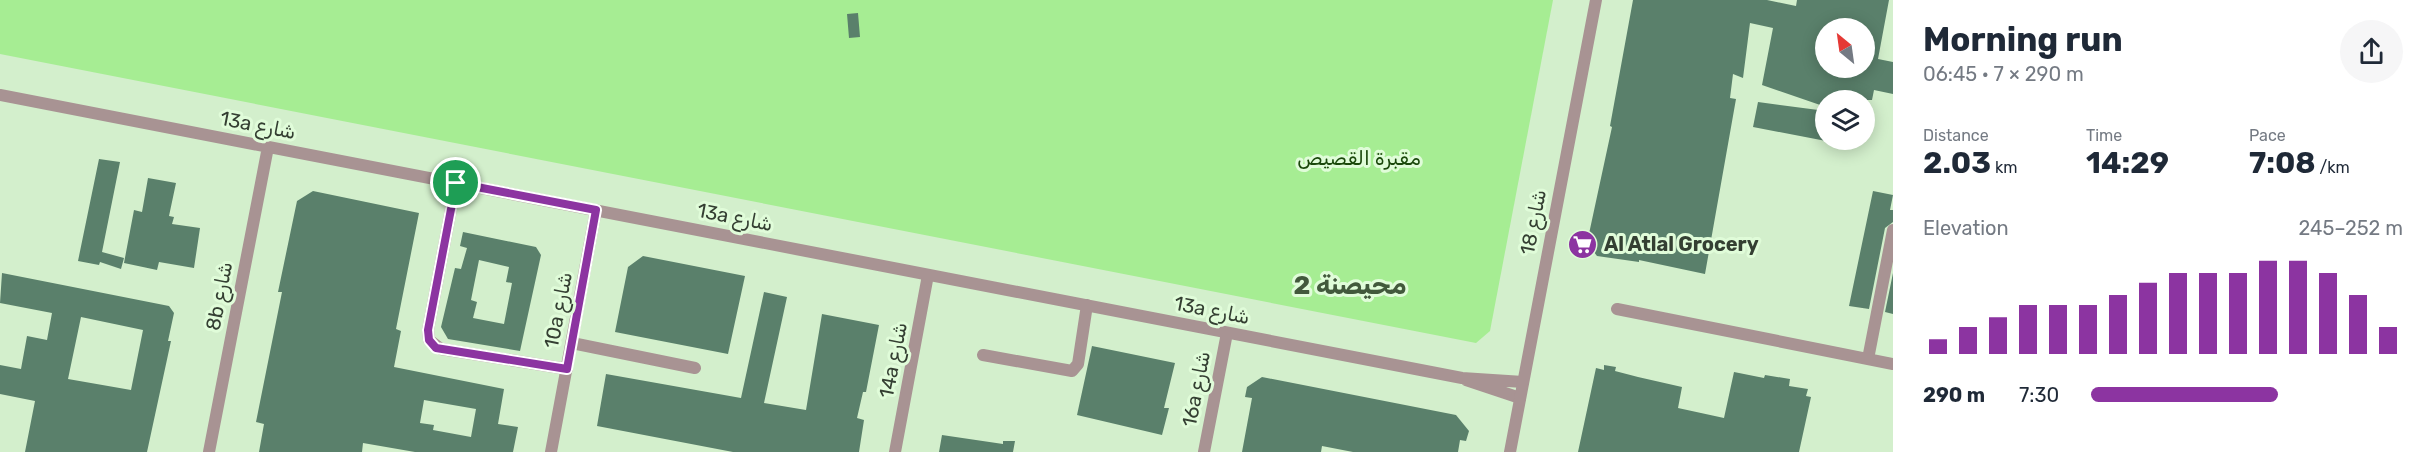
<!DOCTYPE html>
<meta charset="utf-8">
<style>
body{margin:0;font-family:Rubik,"Noto Naskh Arabic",sans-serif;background:#f6f6f7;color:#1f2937;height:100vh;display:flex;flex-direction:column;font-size:22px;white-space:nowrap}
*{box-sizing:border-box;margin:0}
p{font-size:20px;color:#747a83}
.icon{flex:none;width:33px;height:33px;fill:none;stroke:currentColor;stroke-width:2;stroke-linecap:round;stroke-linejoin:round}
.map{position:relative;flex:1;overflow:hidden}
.details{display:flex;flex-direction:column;background:#fff;width:540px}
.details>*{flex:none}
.needle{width:39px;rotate:331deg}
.tools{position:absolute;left:1815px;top:18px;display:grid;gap:12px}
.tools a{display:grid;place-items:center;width:60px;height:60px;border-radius:50%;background:#fff;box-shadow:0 3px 15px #0003;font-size:30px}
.pin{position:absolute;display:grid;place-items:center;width:51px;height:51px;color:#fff;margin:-26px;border:3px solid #fff;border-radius:50%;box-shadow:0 2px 6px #0007}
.round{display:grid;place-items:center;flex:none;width:63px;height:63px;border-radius:32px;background:#f6f6f7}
.head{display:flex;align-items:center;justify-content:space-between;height:102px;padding:0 30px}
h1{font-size:33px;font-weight:700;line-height:45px}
.metrics{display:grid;grid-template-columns:repeat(3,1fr);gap:9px;height:102px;padding:6px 30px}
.metrics div{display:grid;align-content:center}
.metrics b{font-size:30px;font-weight:700}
.metrics small{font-size:16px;font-weight:400}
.metrics p{font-size:16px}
.chart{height:168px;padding:12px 30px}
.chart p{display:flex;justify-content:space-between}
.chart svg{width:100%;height:108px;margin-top:6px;stroke:#8c34a1;stroke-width:6}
ul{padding:0 30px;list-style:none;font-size:20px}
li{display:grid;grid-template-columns:96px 72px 1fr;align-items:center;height:45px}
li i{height:15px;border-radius:8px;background:#8c34a1}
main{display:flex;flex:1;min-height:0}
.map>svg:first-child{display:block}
.green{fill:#a6ed93}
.building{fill:#5a806b;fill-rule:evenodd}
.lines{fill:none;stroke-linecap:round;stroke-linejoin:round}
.minor{stroke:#a89393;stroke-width:12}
.tertiary{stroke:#a89393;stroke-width:12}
.route-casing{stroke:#fff;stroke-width:12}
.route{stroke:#8c34a1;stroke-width:8}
.labels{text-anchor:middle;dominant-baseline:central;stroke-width:6;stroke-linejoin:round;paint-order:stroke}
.street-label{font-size:20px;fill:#343f32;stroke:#e0fcd9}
.park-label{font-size:20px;fill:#1a480b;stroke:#e0fcd9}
.poi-label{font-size:20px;font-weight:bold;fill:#343f32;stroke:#e0fcd9;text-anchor:start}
.district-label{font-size:26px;font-weight:bold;fill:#42593c;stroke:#e0fcd9}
</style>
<main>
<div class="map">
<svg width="1893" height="452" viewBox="0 0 1893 452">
<rect width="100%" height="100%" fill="#d3efcc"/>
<path class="green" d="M 0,0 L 1553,0 L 1490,331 L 1476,343 L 0,54 Z"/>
<path class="building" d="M 1633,0 L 1767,0 L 1796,6 L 1797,0 L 1889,0 L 1878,59 L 1893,62 L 1893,94 L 1874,90 L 1872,100 L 1826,100 L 1826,107 L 1762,85 L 1773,28 L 1750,23 L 1743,78 L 1733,74 L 1730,98 L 1736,99 L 1705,274 L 1639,260 L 1639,262 L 1597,256 L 1587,243 L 1612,127 L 1610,126 ZM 1826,28 L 1864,28 L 1864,68 L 1826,68 Z
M 858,13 L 860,37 L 849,38 L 847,14 Z
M 1758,102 L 1826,111 L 1826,141 L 1753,127 Z
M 99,159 L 120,162 L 102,252 L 124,258 L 121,269 L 100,262 L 99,265 L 78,261 Z
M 148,178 L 176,183 L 169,216 L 174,217 L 172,224 L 200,228 L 194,268 L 159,262 L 157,270 L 124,263 L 134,210 L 142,212 Z
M 313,191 L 419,213 L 396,329 L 401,331 L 394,367 L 504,389 L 498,424 L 518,427 L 513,452 L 415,452 L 363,443 L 362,452 L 259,452 L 264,424 L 256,422 L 282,292 L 278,292 L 297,201 ZM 424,400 L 476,409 L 471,437 L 433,430 L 434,425 L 420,423 Z
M 1873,191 L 1893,195 L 1890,210 L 1893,210 L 1893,222 L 1885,228 L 1869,309 L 1849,306 Z
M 463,232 L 536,247 L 541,255 L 520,351 L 448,339 L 441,327 L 455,268 L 461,269 L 467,248 L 460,246 ZM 479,260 L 509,267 L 506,282 L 512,283 L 504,324 L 473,318 L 477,302 L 471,300 Z
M 643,256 L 745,276 L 728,354 L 615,332 L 628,267 Z
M 2,273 L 169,306 L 174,313 L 168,341 L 171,341 L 147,452 L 25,452 L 35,401 L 0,394 L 0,365 L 21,369 L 27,336 L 47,340 L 52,313 L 0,303 ZM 81,317 L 143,330 L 131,390 L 68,379 Z
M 1893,273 L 1893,314 L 1885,312 Z
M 764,292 L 787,297 L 764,403 L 806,410 L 822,314 L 879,325 L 866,392 L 863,392 L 857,418 L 864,420 L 859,452 L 733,452 L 597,426 L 606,374 L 741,398 Z
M 1092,346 L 1175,363 L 1164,408 L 1169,408 L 1162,435 L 1077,415 Z
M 1604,365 L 1616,367 L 1615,371 L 1638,377 L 1682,387 L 1678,408 L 1724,418 L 1734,372 L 1764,378 L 1765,375 L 1790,379 L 1789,386 L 1808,389 L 1806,396 L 1811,397 L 1799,452 L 1578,452 L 1596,368 L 1604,370 Z
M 1262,377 L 1456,415 L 1469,431 L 1466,441 L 1460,440 L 1458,452 L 1353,452 L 1322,446 L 1321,452 L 1242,452 L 1252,398 L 1245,397 L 1247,387 Z
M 942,435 L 1003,444 L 1003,441 L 1015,441 L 1013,452 L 939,452 Z"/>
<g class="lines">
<path class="minor" d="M 0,95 L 1462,378 L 1523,382
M 456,183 L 428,330 L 429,340 L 441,349 L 567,369
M 1617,309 L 1893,364
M 572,343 L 695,368
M 983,355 L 1072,371 L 1078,364 L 1087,305
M 1868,359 L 1893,230
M 1466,380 L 1520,398
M 209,452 L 268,147
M 551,452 L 596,210
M 895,452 L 928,275
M 1204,452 L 1227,333"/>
<path class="tertiary" d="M 1510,452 L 1596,0"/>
</g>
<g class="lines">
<defs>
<path id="route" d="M 456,183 L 596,210 L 567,369 L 436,348 L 429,340 L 428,330 Z"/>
</defs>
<use href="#route" class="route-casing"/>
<use href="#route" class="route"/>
</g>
<defs>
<symbol id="supermarket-disc" viewBox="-11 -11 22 22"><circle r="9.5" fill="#8c34a1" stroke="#e0fcd9"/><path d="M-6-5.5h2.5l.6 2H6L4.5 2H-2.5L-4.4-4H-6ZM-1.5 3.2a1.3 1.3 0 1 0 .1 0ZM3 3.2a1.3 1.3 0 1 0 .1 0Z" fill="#fff"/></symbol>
</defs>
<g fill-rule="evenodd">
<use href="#supermarket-disc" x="1566" y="228" width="33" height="33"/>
</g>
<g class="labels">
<g class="street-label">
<text transform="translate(258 125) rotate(11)">13a شارع</text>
<text transform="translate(735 217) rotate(11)">13a شارع</text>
<text transform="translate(1533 222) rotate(-79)">شارع 18</text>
<text transform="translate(219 296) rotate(-79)">8b شارع</text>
<text transform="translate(558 310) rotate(-79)">10a شارع</text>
<text transform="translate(1212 310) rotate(11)">13a شارع</text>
<text transform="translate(893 360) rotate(-79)">14a شارع</text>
<text transform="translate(1196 389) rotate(-79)">16a شارع</text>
</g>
<g class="park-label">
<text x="1359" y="158">مقبرة القصيص</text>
</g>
<g class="poi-label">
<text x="1604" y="244">Al Atlal Grocery</text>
</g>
<g class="district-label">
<text x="1350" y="285">محيصنة 2</text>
</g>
</g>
</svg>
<div class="tools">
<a><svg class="needle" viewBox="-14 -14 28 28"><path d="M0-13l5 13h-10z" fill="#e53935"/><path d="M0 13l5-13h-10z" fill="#747a83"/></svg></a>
<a><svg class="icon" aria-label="layers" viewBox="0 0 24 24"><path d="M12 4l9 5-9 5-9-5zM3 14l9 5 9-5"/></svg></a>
</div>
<div class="pin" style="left:456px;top:183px;background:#1e9e55"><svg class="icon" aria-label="arrive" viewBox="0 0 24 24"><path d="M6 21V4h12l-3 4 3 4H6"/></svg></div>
</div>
<section class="details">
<div class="head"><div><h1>Morning run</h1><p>06:45 · 7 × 290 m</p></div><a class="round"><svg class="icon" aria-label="share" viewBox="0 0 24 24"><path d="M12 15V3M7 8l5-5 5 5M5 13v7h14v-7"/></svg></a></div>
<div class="metrics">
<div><p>Distance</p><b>2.03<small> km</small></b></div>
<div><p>Time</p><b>14:29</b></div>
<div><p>Pace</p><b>7:08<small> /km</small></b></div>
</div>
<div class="chart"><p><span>Elevation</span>245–252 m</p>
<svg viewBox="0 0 160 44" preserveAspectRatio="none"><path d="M5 44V38M15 44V33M25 44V29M35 44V24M45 44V24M55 44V24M65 44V20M75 44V15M85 44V11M95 44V11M105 44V11M115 44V6M125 44V6M135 44V11M145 44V20M155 44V33"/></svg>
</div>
<ul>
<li><b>290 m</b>7:30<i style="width:60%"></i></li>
</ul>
</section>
</main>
